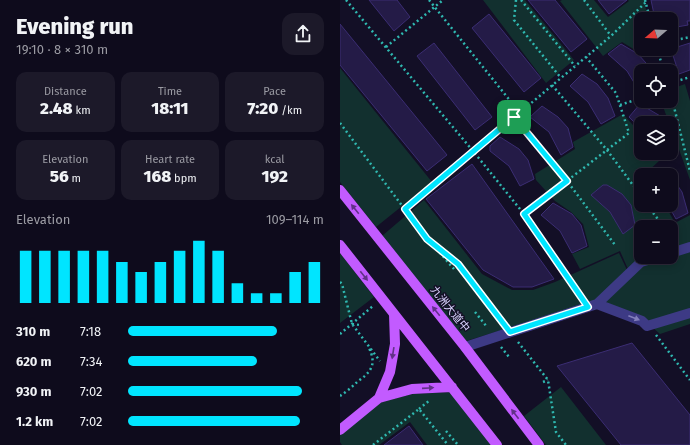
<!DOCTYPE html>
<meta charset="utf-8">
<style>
body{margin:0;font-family:"Fira Sans","Noto Sans SC",sans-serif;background:#1c1929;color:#f1f3f6;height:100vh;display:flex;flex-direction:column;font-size:15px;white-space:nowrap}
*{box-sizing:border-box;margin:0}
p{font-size:13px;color:#9b9ba3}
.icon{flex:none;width:22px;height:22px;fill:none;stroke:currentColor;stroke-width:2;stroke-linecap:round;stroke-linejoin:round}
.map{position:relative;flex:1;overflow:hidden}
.details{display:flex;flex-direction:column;background:#0e0b1c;width:340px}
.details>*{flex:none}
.needle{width:26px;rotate:251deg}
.buttons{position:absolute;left:294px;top:12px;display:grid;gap:8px}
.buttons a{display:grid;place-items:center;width:44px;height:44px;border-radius:8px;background:#0e0b1c;box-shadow:0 2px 10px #0003,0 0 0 1px #2e2b3b;font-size:20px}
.pin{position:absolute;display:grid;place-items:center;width:34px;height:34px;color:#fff;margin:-17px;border-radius:8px;box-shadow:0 2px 6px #0006}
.round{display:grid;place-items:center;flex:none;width:42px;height:42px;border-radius:12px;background:#1c1929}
.summary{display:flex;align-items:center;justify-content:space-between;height:68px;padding:0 16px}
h1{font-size:22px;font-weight:800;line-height:30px}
.figures{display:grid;grid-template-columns:repeat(3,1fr);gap:6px;height:68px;padding:4px 16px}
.figures div{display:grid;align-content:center;border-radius:10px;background:#1c1929;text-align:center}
.figures b{font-size:17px;font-weight:800}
.figures small{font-size:11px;font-weight:400}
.figures p{font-size:11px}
.chart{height:112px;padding:8px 16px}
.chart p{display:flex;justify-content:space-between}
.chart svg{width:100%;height:72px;margin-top:4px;stroke:#00e5ff;stroke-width:6}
ul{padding:0 16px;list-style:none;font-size:13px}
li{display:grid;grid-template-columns:64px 48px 1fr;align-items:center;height:30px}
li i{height:10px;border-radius:5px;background:#00e5ff}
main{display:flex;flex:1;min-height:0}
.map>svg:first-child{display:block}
.green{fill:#12302f}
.building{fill:#241b47;stroke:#3b2d73}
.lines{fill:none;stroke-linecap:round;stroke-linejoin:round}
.path{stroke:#2fb8b0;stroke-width:2.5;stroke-dasharray:2 3;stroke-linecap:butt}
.minor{stroke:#3d3a85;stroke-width:10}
.major{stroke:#c25bff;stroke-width:10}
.oneway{fill:#623188}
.oneway2{fill:#837fbc}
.route-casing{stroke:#fff;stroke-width:8}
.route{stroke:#00e5ff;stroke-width:5}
.labels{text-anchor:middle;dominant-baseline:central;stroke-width:3;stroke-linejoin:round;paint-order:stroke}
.street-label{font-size:11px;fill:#d9d4ff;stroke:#130f26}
</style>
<main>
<section class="details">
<div class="summary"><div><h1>Evening run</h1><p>19:10 · 8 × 310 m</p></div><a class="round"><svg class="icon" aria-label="share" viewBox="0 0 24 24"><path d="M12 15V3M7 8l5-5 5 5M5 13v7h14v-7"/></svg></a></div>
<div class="figures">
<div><p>Distance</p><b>2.48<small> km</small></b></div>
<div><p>Time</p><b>18:11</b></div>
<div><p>Pace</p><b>7:20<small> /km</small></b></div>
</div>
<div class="figures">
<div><p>Elevation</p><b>56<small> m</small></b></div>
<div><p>Heart rate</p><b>168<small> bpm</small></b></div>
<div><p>kcal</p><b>192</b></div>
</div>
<div class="chart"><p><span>Elevation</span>109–114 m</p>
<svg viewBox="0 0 160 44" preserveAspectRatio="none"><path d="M5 44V12M15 44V12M25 44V12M35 44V12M45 44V12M55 44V19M65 44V25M75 44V19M85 44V12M95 44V6M105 44V12M115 44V32M125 44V38M135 44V38M145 44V25M155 44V19"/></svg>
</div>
<ul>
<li><b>310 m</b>7:18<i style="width:76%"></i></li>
<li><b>620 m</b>7:34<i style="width:66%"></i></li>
<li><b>930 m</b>7:02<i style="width:89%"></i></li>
<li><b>1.2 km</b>7:02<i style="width:88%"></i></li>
</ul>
</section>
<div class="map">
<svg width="350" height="445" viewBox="0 0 350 445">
<rect width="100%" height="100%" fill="#130f26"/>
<path class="green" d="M 143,0 L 185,0 L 234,60 L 206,83 Z
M 222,0 L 254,0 L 268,17 L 289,1 L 288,0 L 304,0 L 308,19 L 301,19 L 301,49 L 314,50 L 300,53 L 282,42 L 263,56 L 220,1 Z
M 0,68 L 92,182 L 36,227 L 0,182 Z
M 345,84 L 350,101 L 350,180 L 331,127 L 331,123 L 329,123 L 321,101 L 331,101 L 331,89 Z
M 283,114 L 301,134 L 301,153 L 314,153 L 319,161 L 304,175 L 301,175 L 301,205 L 325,205 L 335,223 L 350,215 L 350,244 L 331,249 L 331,227 L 301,227 L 301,257 L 288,269 L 280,251 L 240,269 L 232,254 L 249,247 L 243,224 L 231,212 L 215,201 L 196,180 L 195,174 L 235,149 L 233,142 Z
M 84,200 L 142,274 L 172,290 L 193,290 L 215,282 L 279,253 L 287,270 L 256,301 L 126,341 L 42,236 Z
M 350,251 L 350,324 L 320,334 L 303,319 L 265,302 L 304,265 Z
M 0,253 L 34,297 L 0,323 Z
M 221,387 L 266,445 L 206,445 L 184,416 Z
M 112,392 L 153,445 L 87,445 L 70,422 L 39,445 L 2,445 L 0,442 L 0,434 L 40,402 L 73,394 Z"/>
<path class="building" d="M 29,0 L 57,0 L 70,17 L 54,31 Z
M 188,0 L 215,0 L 247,39 L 231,52 Z
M 258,0 L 287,0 L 269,14 Z
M 311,0 L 350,0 L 350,21 L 347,21 L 348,25 L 331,28 L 331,19 L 315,19 Z
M 149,14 L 201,78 L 184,92 L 132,28 Z
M 0,24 L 107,155 L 87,171 L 0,65 Z
M 94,43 L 152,117 L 135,130 L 77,56 Z
M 350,43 L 350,70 L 339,74 L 331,49 Z
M 281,44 L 298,54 L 313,71 L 301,71 L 301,94 L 287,71 L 268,54 Z
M 242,74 L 257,84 L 268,98 L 275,116 L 261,124 L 248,102 L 230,86 Z
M 300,104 L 332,123 L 295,123 L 289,117 Z
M 202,106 L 218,117 L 228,128 L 233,147 L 221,155 L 209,132 L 190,117 Z
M 160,137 L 179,149 L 188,160 L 194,179 L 180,186 L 169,166 L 150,151 L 150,146 Z
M 132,164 L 214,279 L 192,287 L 173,287 L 143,270 L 86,199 Z
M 331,176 L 342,192 L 348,213 L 336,219 L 331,210 Z
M 263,185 L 267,185 L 282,194 L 291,205 L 295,225 L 283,234 L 270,212 L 251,195 Z
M 213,203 L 232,214 L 241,225 L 247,246 L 232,253 L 220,231 L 201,215 Z
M 292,343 L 350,415 L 350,445 L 281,445 L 217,366 Z
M 69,426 L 83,445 L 44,445 Z"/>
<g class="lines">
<path class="path" d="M 6,0 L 133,151 L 184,214 L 241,297
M 89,0 L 180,113
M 176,0 L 174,20 L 221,78
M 181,0 L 235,66
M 244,0 L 271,36
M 305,0 L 310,19
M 331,41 L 350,37
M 46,47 L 103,0
M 317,49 L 324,71
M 331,83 L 350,77
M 212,85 L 267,150 L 301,196
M 331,95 L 350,171
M 280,105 L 301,98
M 174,117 L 227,181 L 275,245
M 0,123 L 87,239 L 118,264 L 164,324
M 307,205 L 324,227
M 65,209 L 271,36 L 306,2
M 184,214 L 289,133 L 276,93 L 246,57
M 331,237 L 334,241
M 93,245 L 114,269
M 0,282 L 2,284 L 12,324 L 40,361
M 135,312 L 147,327
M 12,324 L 20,325
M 0,334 L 33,306
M 316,335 L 350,380
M 178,342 L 208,380 L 216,432 L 226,445
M 161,347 L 169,357
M 203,382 L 208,380
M 0,396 C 6,392 12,387 17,382 C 31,372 37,365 29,348
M 79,409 L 90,400
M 106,431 L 118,445
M 33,445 L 79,409 L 108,445"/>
<path class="minor" d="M 331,253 L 350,247
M 257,304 L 302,321 L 307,326 L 350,313
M 125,347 L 257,304 L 301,262 L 318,257"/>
<path class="major" d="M 0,190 L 125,347 L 199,445
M 0,245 L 157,445
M 39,398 L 50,372 L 55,344 L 54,314
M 0,430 L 39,398 L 72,389 L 112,387"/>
</g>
<defs><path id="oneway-solid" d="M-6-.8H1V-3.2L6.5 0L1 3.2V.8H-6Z"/></defs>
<g class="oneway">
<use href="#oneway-solid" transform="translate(15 209) rotate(-129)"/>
<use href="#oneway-solid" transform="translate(24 276) rotate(52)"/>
<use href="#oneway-solid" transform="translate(96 311) rotate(-129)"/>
<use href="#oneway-solid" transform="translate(53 353) rotate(99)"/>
<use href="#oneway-solid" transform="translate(88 388) rotate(-4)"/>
<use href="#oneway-solid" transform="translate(175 414) rotate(-127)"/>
</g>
<use class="oneway2" href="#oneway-solid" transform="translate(294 318) rotate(21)"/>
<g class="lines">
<defs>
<path id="route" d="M 174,117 L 227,181 L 184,214 L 248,307 L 170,332 L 118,264 L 87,239 L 65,209 Z"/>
</defs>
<use href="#route" class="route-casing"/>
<use href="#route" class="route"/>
</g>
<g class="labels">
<g class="street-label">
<text transform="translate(110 309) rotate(51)">九洲大道中</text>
</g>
</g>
</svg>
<div class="buttons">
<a><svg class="needle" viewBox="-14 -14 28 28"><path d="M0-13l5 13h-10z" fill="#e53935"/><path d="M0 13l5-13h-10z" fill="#9b9ba3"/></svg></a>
<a><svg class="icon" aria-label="locate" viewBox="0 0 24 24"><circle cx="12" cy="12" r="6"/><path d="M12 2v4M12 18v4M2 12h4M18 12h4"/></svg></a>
<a><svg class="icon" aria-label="layers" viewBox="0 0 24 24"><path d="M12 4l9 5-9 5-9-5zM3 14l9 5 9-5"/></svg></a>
<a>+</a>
<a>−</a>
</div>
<div class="pin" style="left:174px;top:117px;background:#1e9e55"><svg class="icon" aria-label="arrive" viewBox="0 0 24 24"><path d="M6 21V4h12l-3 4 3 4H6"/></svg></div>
</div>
</main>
